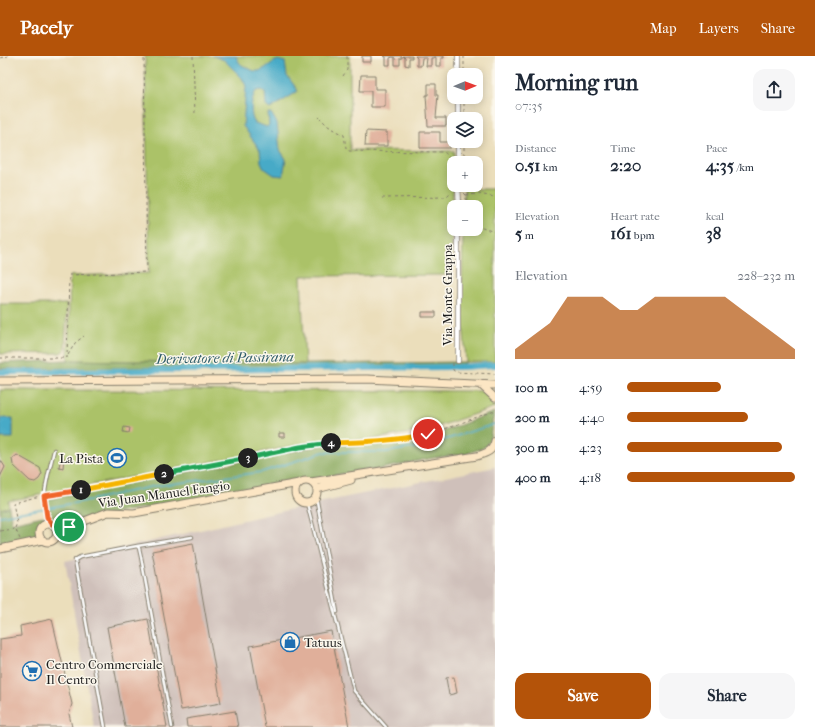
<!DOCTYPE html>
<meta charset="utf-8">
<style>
body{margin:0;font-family:"IM FELL French Canon",serif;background:#f6f6f7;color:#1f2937;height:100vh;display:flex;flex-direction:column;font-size:15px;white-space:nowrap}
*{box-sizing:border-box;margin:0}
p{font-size:13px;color:#747a83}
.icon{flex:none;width:22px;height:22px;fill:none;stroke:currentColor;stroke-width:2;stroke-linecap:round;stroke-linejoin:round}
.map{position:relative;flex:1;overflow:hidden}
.side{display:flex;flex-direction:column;background:#fff;width:320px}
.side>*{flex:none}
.needle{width:26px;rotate:89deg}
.fabs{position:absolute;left:447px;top:12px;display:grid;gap:8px}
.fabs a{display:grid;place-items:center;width:36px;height:36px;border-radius:8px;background:#fff;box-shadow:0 2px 10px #0003;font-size:20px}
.pin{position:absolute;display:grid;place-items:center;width:34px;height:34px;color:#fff;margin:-17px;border:2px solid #fff;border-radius:50%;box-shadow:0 1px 4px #0007}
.km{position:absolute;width:20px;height:20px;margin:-10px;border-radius:50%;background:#222;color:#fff;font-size:11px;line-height:20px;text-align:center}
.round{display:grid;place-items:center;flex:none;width:42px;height:42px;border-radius:12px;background:#f6f6f7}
.headline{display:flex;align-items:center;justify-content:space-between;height:68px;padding:0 20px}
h1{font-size:22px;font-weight:800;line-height:30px}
.figures{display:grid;grid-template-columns:repeat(3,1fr);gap:6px;height:68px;padding:4px 20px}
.figures div{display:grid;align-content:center}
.figures b{font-size:17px;font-weight:800}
.figures small{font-size:11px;font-weight:400}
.figures p{font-size:11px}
.chart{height:112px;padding:8px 20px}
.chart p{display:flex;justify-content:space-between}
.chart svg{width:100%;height:72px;margin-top:4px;fill:#b45309;opacity:.7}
.button{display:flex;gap:8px;margin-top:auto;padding:8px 20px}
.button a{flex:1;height:46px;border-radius:12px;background:#b45309;color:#fff;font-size:16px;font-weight:800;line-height:46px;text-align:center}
.button a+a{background:#f6f6f7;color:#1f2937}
ul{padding:0 20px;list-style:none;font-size:13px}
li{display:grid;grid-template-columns:64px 48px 1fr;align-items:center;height:30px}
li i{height:10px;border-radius:5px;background:#b45309}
header{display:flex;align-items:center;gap:24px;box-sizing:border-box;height:56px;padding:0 20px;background:#b45309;color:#fff}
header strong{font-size:19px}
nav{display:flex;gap:22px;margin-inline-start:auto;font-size:14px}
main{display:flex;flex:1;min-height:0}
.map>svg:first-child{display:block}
.industrial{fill:#cfc0ba}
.green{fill:#abc267;stroke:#646f42}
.forest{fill:#88a85c;stroke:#52623c}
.water{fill:#47aac7;stroke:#326372}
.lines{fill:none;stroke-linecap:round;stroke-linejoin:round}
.stream{stroke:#47aac7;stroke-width:1.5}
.canal{stroke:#47aac7;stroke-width:6}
.building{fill:#e0af9a}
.lane-casing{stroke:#847d6c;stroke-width:4.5}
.street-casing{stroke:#847d6c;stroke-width:6}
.secondary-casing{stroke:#847d6c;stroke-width:9}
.path{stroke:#847d6c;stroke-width:1;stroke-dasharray:3 3;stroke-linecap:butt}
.lane{stroke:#fff;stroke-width:2.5}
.street{stroke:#fff;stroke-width:4.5}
.secondary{stroke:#fce6c4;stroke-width:7}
.split-1-casing{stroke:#fff;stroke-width:8}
.split-2-casing{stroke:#fff;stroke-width:8}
.split-3-casing{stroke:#fff;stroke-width:8}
.split-4-casing{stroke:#fff;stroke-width:8}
.split-5-casing{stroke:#fff;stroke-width:8}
.split-1{stroke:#f0652b;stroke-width:5}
.split-2{stroke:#f5b400;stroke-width:5}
.split-3{stroke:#22a559;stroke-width:5}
.split-4{stroke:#22a559;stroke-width:5}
.split-5{stroke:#f5b400;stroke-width:5}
.labels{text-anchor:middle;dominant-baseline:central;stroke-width:3;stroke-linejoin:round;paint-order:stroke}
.street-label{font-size:13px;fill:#1c1c1c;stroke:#fbf7ec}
.poi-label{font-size:13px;fill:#1c1c1c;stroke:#fbf7ec;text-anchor:start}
.water-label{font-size:14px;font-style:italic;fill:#2f5c69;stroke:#fbf7ec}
</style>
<header>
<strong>Pacely</strong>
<nav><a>Map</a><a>Layers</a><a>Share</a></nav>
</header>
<main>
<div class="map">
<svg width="495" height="671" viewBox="0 0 495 671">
<rect width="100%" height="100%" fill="#fbf7ec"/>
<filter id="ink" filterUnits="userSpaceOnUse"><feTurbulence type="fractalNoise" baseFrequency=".025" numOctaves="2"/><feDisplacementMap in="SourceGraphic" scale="8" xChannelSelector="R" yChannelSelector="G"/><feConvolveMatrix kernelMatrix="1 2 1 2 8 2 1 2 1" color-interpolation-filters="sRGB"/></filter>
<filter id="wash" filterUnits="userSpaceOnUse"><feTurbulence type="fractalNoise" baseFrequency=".012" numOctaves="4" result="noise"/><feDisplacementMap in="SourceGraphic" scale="16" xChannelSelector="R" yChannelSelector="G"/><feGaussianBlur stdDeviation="0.9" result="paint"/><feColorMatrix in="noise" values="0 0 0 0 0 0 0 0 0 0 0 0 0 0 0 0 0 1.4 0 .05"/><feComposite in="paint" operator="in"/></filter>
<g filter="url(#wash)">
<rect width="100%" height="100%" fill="#ebdebb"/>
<path class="industrial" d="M 495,411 L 495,671 L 94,671 L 65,505 L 318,447 Z"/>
<path class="green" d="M 145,0 L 350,0 L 350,94 L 454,95 L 451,219 L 301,220 L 305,308 L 68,304 L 70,220 L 149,217 Z
M 464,133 L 495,133 L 495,306 L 466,306 L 462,248 L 463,173 L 476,173 L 476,151 L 464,151 Z
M 0,248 L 67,248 L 65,294 L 60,297 L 0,298 Z
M 0,334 L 481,335 L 487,338 L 495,351 L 428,374 L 367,384 L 324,384 L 8,445 L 9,451 L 0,453 Z"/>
<path class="forest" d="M 68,304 L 305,308 L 466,306 L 462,310 L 0,313 L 0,307 Z
M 494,356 L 490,383 L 485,391 L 466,398 L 432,402 L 375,414 L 362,414 L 347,417 L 126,455 L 69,468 L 54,468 L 49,461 L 48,443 L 324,389 C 359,389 394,390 428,380 C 450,374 472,364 494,356 Z
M 9,451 L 12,467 L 43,460 L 44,465 C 37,471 38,477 34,481 C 27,488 10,488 0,490 L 0,453 Z"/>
<path class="water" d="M 213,0 L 236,0 C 241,11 241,8 250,13 C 261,20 267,8 278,4 L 285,6 L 287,20 L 297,33 L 297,36 L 270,53 L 266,50 L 265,36 L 262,34 L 256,35 C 251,42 249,60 255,67 L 267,71 L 269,69 L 268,57 L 271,57 L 277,67 L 280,94 L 286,103 L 283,120 L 274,119 L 264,112 L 261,106 L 260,94 L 243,70 L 246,30 L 242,22 L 224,4 Z
M 0,362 L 13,362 L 13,382 L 0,382 Z"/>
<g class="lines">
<path class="stream" d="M 0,460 L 86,445 L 155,430 L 262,416 L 323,396 L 386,396 L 425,390 L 495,368"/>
<path class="canal" d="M 455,311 C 469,311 481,309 495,309
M 0,316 L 451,311"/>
</g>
<g id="blocks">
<path class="building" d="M 362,0 L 371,0 L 371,6 L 362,6 Z
M 384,0 L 402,0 L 402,2 L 400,2 L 400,9 L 395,9 L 395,2 L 393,1 L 390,2 L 390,9 L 386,9 L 386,1 Z
M 403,0 L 412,0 L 412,2 L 409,2 L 409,10 L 405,9 L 405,2 Z
M 415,0 L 434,0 L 434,2 L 431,2 L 431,10 L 426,10 L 427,2 L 422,2 L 421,10 L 417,10 L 417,2 Z
M 435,0 L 444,0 L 444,2 L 441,2 L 441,10 L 436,10 L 436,2 Z
M 361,19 L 375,19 L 375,33 L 385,33 L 385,51 L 371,51 L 371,35 L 360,35 Z
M 428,28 L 436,28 L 436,39 L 438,39 L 436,62 L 446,62 L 446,70 L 428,70 L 426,39 L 428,39 Z
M 366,75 L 387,76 L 387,90 L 365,90 Z
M 420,76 L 440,76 L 440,86 L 450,86 L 450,92 L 420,92 Z
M 422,256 L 436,256 L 436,261 L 422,261 Z
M 124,371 L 130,372 L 129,377 L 123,376 Z
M 279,377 L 285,377 L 285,381 L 279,381 Z
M 17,399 L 40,412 L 42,418 L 39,423 L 35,426 L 30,425 L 13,409 L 12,403 Z
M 61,401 L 64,401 L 63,412 L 59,411 Z
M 0,403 L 5,411 L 0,421 Z
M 193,487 L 221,647 L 181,654 L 152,495 Z
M 52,563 L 72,648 L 69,658 L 72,671 L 0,671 L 0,583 L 21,580 L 20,570 Z
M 148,563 L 167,671 L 125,671 L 107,571 Z
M 331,575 L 349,671 L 265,671 L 250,590 Z
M 454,621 L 457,637 L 449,639 L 446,622 Z
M 235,655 L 238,671 L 187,671 L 186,663 Z"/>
</g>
</g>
<g filter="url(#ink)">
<use href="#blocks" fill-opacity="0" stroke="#847d6c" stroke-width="1"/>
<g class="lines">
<defs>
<path id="lane" d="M 316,440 L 337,556
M 307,447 L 354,635 L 386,671
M 52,468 C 37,447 49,418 54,394
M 43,469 L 47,461
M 137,490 L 192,481
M 105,671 L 75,504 L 80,501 L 137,490 L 139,492 L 141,501 L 172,671"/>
<path id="street" d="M 458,19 L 458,0
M 458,63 L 458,41
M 458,85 L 458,107
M 458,129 L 459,151
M 458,305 L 458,173"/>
<path id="secondary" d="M 0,325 L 367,323 L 495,329
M 480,328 L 495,342
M295 436a11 11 0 1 1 22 0a11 11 0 1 1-22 0Z
M 311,426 L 477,400 C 487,397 493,395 495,385
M 317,433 L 351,424
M39 477a9 9 0 1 1 18 0a9 9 0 1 1-18 0Z
M 58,478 L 69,471 L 108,456 L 134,457 L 299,427
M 0,493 L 43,484"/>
</defs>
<use href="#lane" class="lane-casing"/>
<use href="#street" class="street-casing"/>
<use href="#secondary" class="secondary-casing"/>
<path class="path" d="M 193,0 L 195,58
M 464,0 L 464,19
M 0,2 L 8,0
M 343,20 L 347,14 L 347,0
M 464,41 L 464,63
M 319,61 L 328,70 L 344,79 L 346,92 L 349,95 L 444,96 C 458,106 446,125 453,136
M 464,85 L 464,107
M 463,136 L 465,129
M 464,137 L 466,139 L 466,151
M 466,139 L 478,138 L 495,141
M 382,142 L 446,141 L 451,136
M 476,170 L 495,176
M 68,299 L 75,287 L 84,280
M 0,302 L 67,302 L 69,219 L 147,216 L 144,0
M 453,307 L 453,314 L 456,316 L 495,318
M 50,439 L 324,387 C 358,386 395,387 428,378 C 451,372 472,362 495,355
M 0,475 L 14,473
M 20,483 L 15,472 L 17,467 L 13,447 L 40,440"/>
<use href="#lane" class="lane"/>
<use href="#street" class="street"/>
<use href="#secondary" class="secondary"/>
</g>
</g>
<g class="lines" filter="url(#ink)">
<defs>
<path id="split-1" d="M 69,471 L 52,468 L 47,461 L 44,440 L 81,434"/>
<path id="split-2" d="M 81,434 L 164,418"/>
<path id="split-3" d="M 164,418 L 248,402"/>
<path id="split-4" d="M 248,402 L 300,391 L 331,387"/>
<path id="split-5" d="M 331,387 C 364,386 396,385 428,378"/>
</defs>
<use href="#split-1" class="split-1-casing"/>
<use href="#split-2" class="split-2-casing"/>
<use href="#split-3" class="split-3-casing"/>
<use href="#split-4" class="split-4-casing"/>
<use href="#split-5" class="split-5-casing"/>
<use href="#split-1" class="split-1"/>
<use href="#split-2" class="split-2"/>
<use href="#split-3" class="split-3"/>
<use href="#split-4" class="split-4"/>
<use href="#split-5" class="split-5"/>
</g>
<defs>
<symbol id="stadium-ring" viewBox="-11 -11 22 22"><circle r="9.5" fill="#fbf7ec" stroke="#1f6fb2" stroke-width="1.5"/><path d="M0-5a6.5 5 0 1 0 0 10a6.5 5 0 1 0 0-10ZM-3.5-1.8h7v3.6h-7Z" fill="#1f6fb2"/></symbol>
<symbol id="shop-ring" viewBox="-11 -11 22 22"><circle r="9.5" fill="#fbf7ec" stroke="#1f6fb2" stroke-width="1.5"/><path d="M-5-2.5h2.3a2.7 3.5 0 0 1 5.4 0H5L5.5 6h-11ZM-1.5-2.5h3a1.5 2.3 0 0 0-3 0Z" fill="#1f6fb2"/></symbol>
<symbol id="supermarket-ring" viewBox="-11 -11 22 22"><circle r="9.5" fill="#fbf7ec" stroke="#1f6fb2" stroke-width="1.5"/><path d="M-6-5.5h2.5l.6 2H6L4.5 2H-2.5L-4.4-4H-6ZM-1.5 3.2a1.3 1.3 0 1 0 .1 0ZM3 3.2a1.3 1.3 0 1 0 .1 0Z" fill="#1f6fb2"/></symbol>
</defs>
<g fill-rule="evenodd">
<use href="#stadium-ring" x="106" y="391" width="22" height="22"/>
<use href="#shop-ring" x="279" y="575" width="22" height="22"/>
<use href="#supermarket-ring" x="21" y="604" width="22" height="22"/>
</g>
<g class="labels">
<g class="street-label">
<text transform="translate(447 239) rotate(-90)">Via Monte Grappa</text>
<text transform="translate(164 438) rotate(-8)">Via Juan Manuel Fangio</text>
</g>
<g class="poi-label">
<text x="103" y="402" text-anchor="end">La Pista</text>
<text x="304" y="586">Tatuus</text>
<text x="46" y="608">Centro Commerciale<tspan x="46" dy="15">Il Centro</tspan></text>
</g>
<g class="water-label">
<text transform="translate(225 302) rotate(-1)">Derivatore di Passirana</text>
</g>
</g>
</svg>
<div class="fabs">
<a><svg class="needle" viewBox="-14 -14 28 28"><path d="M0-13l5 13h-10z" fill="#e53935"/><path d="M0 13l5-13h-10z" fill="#747a83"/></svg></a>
<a><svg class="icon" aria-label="layers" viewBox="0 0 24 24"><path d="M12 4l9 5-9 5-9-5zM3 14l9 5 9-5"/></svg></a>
<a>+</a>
<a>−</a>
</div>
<div class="pin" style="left:69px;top:471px;background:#1e9e55"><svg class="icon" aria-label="arrive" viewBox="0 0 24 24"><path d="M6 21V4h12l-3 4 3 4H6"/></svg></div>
<div class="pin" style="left:428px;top:378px;background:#d93025"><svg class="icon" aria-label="check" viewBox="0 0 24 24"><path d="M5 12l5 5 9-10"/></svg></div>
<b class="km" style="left:81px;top:434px">1</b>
<b class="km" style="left:164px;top:418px">2</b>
<b class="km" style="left:248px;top:402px">3</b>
<b class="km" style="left:331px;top:387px">4</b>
</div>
<section class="side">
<div class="headline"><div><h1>Morning run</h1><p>07:35</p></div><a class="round"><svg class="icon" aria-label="share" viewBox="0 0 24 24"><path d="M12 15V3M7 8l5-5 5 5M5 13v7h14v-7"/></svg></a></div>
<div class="figures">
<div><p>Distance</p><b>0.51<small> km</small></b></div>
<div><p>Time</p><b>2:20</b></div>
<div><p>Pace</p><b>4:35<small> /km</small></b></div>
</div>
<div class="figures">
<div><p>Elevation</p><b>5<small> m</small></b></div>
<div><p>Heart rate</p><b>161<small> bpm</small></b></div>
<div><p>kcal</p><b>38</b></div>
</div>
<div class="chart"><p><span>Elevation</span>228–232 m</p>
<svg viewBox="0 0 160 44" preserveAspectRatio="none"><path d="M0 44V38L10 30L20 22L30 6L40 6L50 6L60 14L70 14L80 6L90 6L100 6L110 6L120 6L130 14L140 22L150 30L160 38V44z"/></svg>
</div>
<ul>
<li><b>100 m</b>4:59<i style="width:56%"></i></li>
<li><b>200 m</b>4:40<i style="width:72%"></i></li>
<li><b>300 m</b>4:23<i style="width:92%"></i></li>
<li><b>400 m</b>4:18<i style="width:100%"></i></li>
</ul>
<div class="button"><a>Save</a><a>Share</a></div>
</section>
</main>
